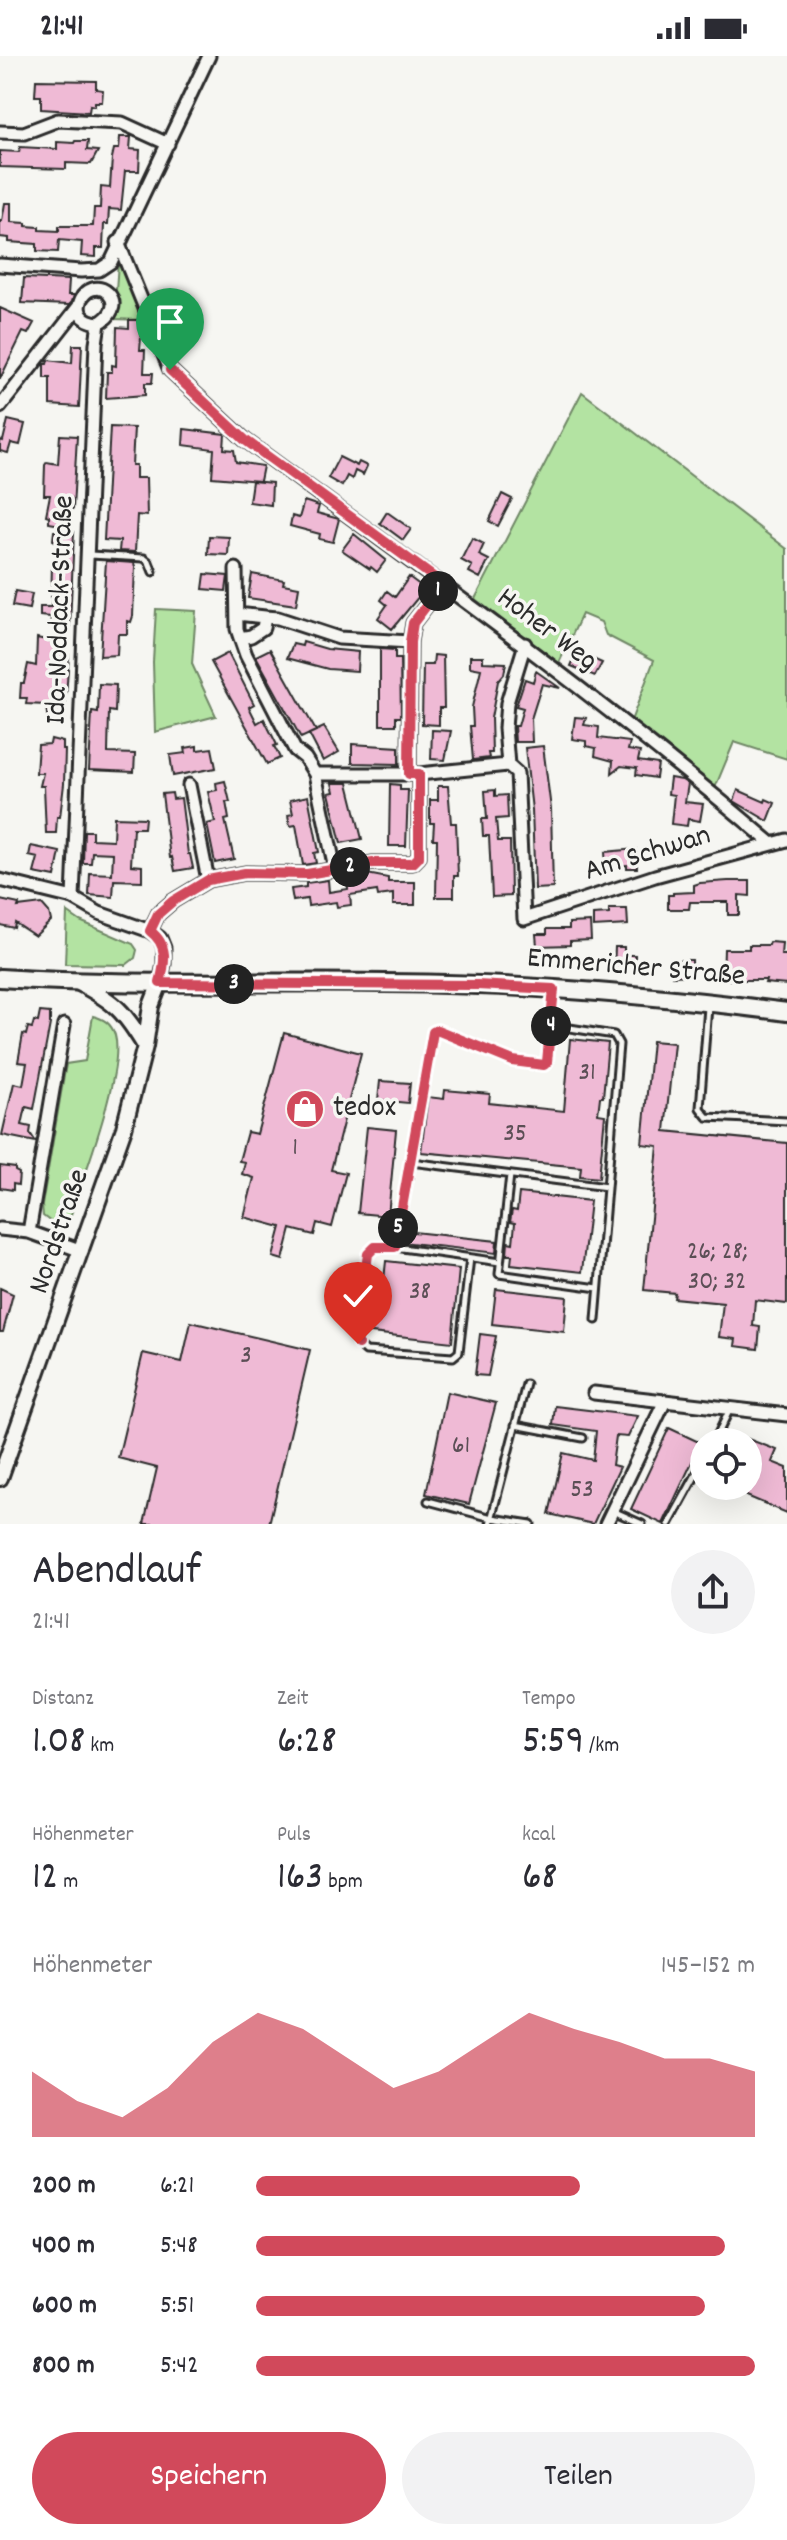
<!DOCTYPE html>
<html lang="de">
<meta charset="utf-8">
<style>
body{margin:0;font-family:Dekko,sans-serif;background:#f2f2f3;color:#2b2b33;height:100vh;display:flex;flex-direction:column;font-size:30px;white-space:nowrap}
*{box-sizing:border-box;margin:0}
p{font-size:26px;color:#7c7c81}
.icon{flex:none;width:44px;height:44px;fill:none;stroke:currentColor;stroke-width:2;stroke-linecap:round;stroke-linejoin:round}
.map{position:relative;height:1468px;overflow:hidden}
.drawer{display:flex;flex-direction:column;background:#fff;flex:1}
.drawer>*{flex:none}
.controls{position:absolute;left:690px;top:1372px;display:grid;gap:16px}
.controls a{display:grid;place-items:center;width:72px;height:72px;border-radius:50%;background:#fff;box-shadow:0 8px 32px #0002;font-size:40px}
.pin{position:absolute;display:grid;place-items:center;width:68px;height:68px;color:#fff;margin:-82px -34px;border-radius:50% 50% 50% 0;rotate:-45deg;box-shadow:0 0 8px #0007}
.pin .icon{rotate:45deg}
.km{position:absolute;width:40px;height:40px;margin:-20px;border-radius:50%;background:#222;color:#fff;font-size:22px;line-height:40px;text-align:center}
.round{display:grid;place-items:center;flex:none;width:84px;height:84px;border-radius:42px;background:#f2f2f3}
.overview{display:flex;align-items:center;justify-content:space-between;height:136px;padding:0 32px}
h1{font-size:44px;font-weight:600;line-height:60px}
.metrics{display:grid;grid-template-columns:repeat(3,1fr);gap:12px;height:136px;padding:8px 32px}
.metrics div{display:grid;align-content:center}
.metrics b{font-size:40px;font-weight:600}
.metrics small{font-size:22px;font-weight:400}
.metrics p{font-size:22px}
.chart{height:224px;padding:16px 32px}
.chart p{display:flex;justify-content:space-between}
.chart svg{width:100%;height:144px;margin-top:8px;fill:#d1495b;opacity:.7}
.cta{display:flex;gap:16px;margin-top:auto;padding:16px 32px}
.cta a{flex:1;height:92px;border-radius:48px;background:#d1495b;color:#fff;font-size:32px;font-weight:600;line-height:92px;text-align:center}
.cta a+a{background:#f2f2f3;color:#2b2b33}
ul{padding:0 32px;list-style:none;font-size:26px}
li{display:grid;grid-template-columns:128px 96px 1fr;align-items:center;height:60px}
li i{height:20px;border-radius:10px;background:#d1495b}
.status{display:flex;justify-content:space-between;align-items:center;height:56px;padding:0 40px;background:#fff;direction:ltr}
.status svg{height:22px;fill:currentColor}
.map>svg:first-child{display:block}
.green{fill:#b3e3a2;stroke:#6f8766;stroke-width:2}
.building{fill:#efbad5;stroke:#2b2b2b;stroke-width:2}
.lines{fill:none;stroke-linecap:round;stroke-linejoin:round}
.service-casing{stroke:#2b2b2b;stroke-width:11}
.minor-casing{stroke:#2b2b2b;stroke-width:17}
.tertiary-casing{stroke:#2b2b2b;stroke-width:20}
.secondary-casing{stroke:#2b2b2b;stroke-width:22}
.service{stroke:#f6f6f2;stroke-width:5}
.minor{stroke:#f6f6f2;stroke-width:11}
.tertiary{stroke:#f6f6f2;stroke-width:14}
.secondary{stroke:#f6f6f2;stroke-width:16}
.route-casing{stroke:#fff;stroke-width:16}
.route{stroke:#d1495b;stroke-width:10}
.labels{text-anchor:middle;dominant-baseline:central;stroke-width:7;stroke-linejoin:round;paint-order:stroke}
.number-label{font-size:26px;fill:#5c4f56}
.street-label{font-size:30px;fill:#2b2b2b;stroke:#f6f6f2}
.poi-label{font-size:30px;fill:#2b2b2b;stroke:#f6f6f2;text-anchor:start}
</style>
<div class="status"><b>21:41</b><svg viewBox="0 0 49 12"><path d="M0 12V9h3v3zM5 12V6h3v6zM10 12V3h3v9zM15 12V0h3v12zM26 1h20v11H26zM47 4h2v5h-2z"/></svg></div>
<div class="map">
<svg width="787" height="1468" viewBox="0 0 787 1468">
<rect width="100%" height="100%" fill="#f6f6f2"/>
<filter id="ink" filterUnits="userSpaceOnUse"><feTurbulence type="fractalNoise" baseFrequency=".0125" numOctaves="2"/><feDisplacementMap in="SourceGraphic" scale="16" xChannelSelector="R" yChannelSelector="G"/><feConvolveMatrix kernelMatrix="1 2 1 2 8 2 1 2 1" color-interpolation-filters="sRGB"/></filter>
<g filter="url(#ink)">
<path class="green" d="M 118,206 L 124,207 L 144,264 L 114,263 Z
M 582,336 L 787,493 L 787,703 L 734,686 L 715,732 L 631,665 L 654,604 L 606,579 L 601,566 L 582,558 L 559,607 L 475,543 Z
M 156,553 L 196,555 L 192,608 L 216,660 L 155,676 L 153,606 Z
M 67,856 L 80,865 L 133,888 L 137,894 L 135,902 L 126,909 L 65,908 Z
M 93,960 C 104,963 111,967 115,979 C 125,1015 81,1129 68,1167 L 51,1166 L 43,1160 L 42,1149 L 66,1008 L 85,1005 Z"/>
<path class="building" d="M 36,24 L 96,25 L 96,33 L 103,34 L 102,46 L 95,46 L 95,50 L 90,49 L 89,56 L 41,53 L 41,40 L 35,40 Z
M 120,81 L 131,81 L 130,93 L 140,94 L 139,115 L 125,115 L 121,154 L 109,153 L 108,168 L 104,168 L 103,192 L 96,192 L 96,201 L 81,200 L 82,186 L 59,184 L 58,196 L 37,195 L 37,188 L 9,186 L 9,182 L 0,181 L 0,165 L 2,165 L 5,147 L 11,147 L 11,166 L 26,167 L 26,170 L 39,171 L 39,174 L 59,175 L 59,170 L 93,170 L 94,152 L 100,152 L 101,131 L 110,132 L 112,102 L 114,93 L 119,93 Z
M 75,85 L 88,85 L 87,94 L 98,95 L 91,108 L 66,107 L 66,113 L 0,111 L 0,95 L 19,96 L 20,91 L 57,93 L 57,86 L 74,87 Z
M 24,222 L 69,224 L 68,239 L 74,239 L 72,246 L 69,249 L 22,247 Z
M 0,252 L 34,267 L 28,278 L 23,276 L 0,323 Z
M 129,264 L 141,264 L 142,269 L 140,294 L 145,294 L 144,317 L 153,317 L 152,327 L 145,327 L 145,339 L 106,342 L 107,316 L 112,316 L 112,309 L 116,310 L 117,271 L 129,272 Z
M 73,289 L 82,289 L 79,351 L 50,349 L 50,322 L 44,322 L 44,308 L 47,308 L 48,304 L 72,307 Z
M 8,364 L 25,368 L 20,389 L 11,387 L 8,397 L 0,395 L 0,384 L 3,385 Z
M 110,371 L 134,372 L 132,409 L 136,409 L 136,422 L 146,422 L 147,460 L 137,459 L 135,496 L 119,495 L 120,485 L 104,484 Z
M 184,373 L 225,378 L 224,393 L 234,394 L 236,406 L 263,410 L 260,425 L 212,421 L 214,393 L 183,389 Z
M 60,379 L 77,380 L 73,453 L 65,452 L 61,469 L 49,467 L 49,460 L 46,459 L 50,439 L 44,439 L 45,409 L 47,406 L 58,408 Z
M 339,401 L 357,410 L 359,406 L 367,410 L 363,419 L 355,415 L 352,423 L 347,420 L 342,430 L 328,422 Z
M 252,425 L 272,427 L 271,449 L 249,446 Z
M 502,438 L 512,443 L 498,470 L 489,465 Z
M 304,445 L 319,450 L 317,457 L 339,463 L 333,486 L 319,483 L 320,478 L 290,470 L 292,460 L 299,462 Z
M 387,456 L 411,473 L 403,484 L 380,467 Z
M 54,475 L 74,476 L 70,570 L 51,569 L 51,561 L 40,560 L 40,551 L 51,551 L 52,507 L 58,508 L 59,487 L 53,484 Z
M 354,478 L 386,504 L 377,516 L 371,511 L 370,513 L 342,494 Z
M 209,480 L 229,481 L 228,499 L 208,498 Z
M 472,482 L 484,488 L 479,499 L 489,504 L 480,522 L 469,516 L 472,510 L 461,504 Z
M 106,505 L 134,507 L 135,511 L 133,560 L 131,566 L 127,565 L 127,578 L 118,578 L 117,599 L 100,600 Z
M 205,518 L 228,520 L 226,535 L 203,533 Z
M 252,518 L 284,524 L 283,528 L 299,531 L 296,549 L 248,542 Z
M 409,521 L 425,533 L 392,573 L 378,562 L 387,549 L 381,544 L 387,535 L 395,541 Z
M 15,535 L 32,538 L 29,553 L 12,550 Z
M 37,582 L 55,586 L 54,596 L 69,599 L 64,668 L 48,668 L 46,649 L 26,648 L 27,642 L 20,642 L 21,627 L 24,627 L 28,608 L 36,610 Z
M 303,586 L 327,593 L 358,596 L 357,615 L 328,613 L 287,602 L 293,588 L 302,590 Z
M 270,593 L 316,675 L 301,682 L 256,600 Z
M 380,593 L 395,594 L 395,603 L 400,603 L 401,661 L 396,661 L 396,669 L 380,669 Z
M 577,596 L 602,607 L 595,620 L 571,610 Z
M 228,597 L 254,648 L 249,651 L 257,667 L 264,663 L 277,689 L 274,690 L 280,702 L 267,708 L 211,606 Z
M 434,599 L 443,600 L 444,652 L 439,652 L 439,669 L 422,668 L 423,609 L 433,609 Z
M 470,600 L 483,600 L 483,606 L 506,607 L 504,618 L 498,625 L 491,662 L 492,697 L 488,697 L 489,702 L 473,704 L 470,670 L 473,670 L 472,651 L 481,613 L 470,611 Z
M 536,615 L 560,632 L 542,628 L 531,663 L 532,686 L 515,686 L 514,670 L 518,670 L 523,652 L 516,650 L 525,623 L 533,626 Z
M 99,628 L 116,629 L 115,656 L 109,655 L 108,697 L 135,698 L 134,716 L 89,714 L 92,656 L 98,657 Z
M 575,661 L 586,662 L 584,669 L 599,671 L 598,682 L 630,686 L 628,694 L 640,696 L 638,705 L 658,708 L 656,722 L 636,719 L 637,712 L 621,710 L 612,717 L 613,705 L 595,700 L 596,692 L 586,690 L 586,685 L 572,683 Z
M 324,671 L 339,696 L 323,705 L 309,678 Z
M 432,674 L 451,675 L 445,704 L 431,703 Z
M 51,683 L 63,686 L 63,694 L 65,694 L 64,728 L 60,761 L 57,761 L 56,777 L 46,777 L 44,730 L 40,730 L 43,717 L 36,717 L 38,689 L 50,688 Z
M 352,688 L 399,691 L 399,708 L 352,707 Z
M 197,690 L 197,694 L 212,692 L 216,712 L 173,720 L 170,699 L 186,697 L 185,692 Z
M 543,690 L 551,753 L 553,832 L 535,833 L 532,754 L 525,692 Z
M 670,722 L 682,724 L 688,728 L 685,746 L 703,748 L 700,765 L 688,763 L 687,770 L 671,768 L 674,739 L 668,738 Z
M 225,725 L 230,746 L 226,746 L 229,763 L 225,764 L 234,803 L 215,807 L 207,768 L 215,766 L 208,736 L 217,734 L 216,727 Z
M 332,727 L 348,727 L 362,783 L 341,787 L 329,737 L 334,736 Z
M 390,728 L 400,729 L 400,734 L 408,734 L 406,790 L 389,790 Z
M 438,730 L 448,730 L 451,767 L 456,767 L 458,820 L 454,820 L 454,841 L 436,841 L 437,783 L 433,783 L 434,767 L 430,767 L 430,744 L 438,744 Z
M 495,734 L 495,740 L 507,739 L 508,762 L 496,763 L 498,785 L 510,785 L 511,840 L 492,841 L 489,780 L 483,780 L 482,763 L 487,763 L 485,735 Z
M 738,734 L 765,746 L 766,743 L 775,747 L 768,765 L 734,745 Z
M 172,737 L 173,743 L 181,742 L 188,798 L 190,798 L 193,812 L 175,815 L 172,801 L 170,802 L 162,738 Z
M 308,740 L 319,796 L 314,797 L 316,807 L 303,809 L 296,769 L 290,770 L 288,759 L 293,758 L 290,744 Z
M 114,761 L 145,762 L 144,772 L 133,772 L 131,809 L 142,810 L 142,825 L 114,824 L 113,841 L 89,839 L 90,817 L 112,818 L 113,797 L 92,796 L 91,807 L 83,807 L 84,775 L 92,775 L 92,783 L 113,784 Z
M 31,790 L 60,796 L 55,821 L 34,817 L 38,802 L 29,800 Z
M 636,793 L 637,812 L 627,812 L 627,809 L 606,811 L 605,796 Z
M 367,818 L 388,822 L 388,826 L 415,826 L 415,849 L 393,849 L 393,838 L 378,840 L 377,835 L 350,839 L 351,849 L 337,851 L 336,846 L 308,850 L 307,843 L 293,845 L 291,833 L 306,831 L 306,827 L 328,824 L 329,836 L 348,833 L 347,823 Z
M 728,825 L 750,825 L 750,840 L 739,839 L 739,859 L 728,859 L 728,846 L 690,846 L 689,853 L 668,853 L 668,839 L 673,839 L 673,837 L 694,836 L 694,829 L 700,827 Z
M 0,844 L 19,848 L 18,851 L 42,848 L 49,856 L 51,865 L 35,880 L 15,867 L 14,872 L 0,869 Z
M 609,853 L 627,853 L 628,869 L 593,871 L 593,859 L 609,858 Z
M 590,866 L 591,884 L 570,885 L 570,889 L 537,890 L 536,878 L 547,878 L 547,873 L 569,873 L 569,867 Z
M 770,886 L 782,887 L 781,899 L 787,899 L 787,929 L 765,927 L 766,924 L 723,924 L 724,893 L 749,893 L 749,889 L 769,889 Z
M 615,891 L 624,891 L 624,899 L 635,899 L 635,915 L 614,914 Z
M 672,904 L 692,904 L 692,919 L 672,920 Z
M 40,956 L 50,957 L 50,968 L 34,1053 L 26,1051 L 22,1069 L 31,1071 L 30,1077 L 36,1086 L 2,1079 L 14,1027 L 23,1029 L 27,1007 L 18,1006 L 23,978 L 26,979 L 28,971 L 32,972 L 34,965 L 38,966 Z
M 284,977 L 361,997 L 331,1114 L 346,1117 L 332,1171 L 317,1167 L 314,1179 L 291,1173 L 283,1204 L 273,1201 L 281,1171 L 244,1161 L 254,1122 L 242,1118 L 245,1106 L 239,1105 L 247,1076 L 257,1078 Z
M 570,983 L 608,987 L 603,1041 L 600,1041 L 598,1058 L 605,1059 L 599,1122 L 580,1120 L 581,1111 L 421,1096 L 428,1041 L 444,1043 L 445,1034 L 490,1038 L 489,1047 L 564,1055 Z
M 652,985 L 674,987 L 665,1075 L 787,1087 L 787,1248 L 755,1244 L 753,1270 L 760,1271 L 758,1293 L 735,1290 L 736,1283 L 719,1281 L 723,1247 L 674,1242 L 675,1237 L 644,1234 L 658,1090 L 642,1088 Z
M 380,1025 L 410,1027 L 408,1047 L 378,1044 Z
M 367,1071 L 396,1074 L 388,1160 L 358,1157 Z
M 0,1110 L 15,1112 L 15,1115 L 19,1117 L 18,1129 L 13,1128 L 13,1134 L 0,1132 Z
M 519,1137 L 590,1145 L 582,1216 L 511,1208 L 512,1199 L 507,1199 L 508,1186 L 513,1187 L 515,1167 L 510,1166 L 512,1154 L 517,1155 Z
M 404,1175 L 497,1185 L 496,1197 L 402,1186 Z
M 386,1205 L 459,1213 L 452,1286 L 363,1276 L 365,1259 L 380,1261 Z
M 0,1232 L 13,1238 L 3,1276 L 0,1276 Z
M 496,1233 L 567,1241 L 564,1276 L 492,1268 Z
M 191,1266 L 310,1294 L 269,1468 L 144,1468 L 157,1412 L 118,1402 L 143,1297 L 182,1306 Z
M 480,1278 L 496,1280 L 488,1320 L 475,1319 Z
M 447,1336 L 496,1347 L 469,1448 L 426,1438 Z
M 555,1350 L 638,1360 L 628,1381 L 616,1380 L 612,1409 L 620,1411 L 593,1468 L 549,1458 L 563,1397 L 593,1404 L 596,1375 L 553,1369 Z
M 669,1372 L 701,1387 L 663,1468 L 631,1453 Z
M 748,1383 L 777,1394 L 772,1406 L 787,1412 L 787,1457 L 723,1430 L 748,1430 Z"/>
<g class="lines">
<defs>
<path id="service" d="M 90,499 L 144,502 L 149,506 L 153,516
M 554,934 L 551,969 L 614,979 L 619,988 L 596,1264
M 708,951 L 700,1052 L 707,1061 L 787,1065
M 551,969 L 547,1006 L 544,1009 L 513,1005 L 437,974 L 433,976 L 411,1106 L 607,1131
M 411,1106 L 395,1191 L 500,1206
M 510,1119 L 499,1218 L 598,1232
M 395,1191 L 375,1191 L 368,1198 L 357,1280 L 358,1288 L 366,1295 L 453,1301 L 459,1296 L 470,1202
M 515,1369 L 583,1382
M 714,1386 L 729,1355
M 428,1445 L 492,1462 L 531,1468
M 613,1455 L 642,1468
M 490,1468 L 526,1328
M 669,1468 L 704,1404"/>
<path id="minor" d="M 0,76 L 24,77 L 58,64 L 122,67 L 168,88
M 118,186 L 170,314 L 245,384 C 424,515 603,643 771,787
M 0,209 L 81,215 L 99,214 L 111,206 L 209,0
M 0,351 L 79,250
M 236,513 L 237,573 L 240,582
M 237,558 L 265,561
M 508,709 L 505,672 L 507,647 L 525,588
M 315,718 L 305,702 L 295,694 L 246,599 L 240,582 L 251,580 L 263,572 L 265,561 L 278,562 L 339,582 L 410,586
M 409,718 L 410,586 L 413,567 L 443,528
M 189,729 L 208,824
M 335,813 L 315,718 L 419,718 L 508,709 L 517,717 L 524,863 L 655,820 L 787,784
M 0,824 L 73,842 L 99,857 L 150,875 L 160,882 L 164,892 L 164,908 L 160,927
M 73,842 L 96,287 L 99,267 C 110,261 119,249 108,237 C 87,218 60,263 99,267
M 150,875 L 158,858 L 173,845 L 208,824 L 245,817 L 307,818 L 373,807 L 413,807 L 419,801 L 419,718
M 0,1173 L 29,1176 L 82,1195
M 29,1176 L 64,969
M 594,1337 L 787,1359
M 606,1468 L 665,1345"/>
<path id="tertiary" d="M 79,927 C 115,946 124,955 145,990
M 0,1422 L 124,1072 L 145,990 L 151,950 L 160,927"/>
<path id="secondary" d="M 0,922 C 160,932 319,922 479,929 C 582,933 685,943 787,956"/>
</defs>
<use href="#service" class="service-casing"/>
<use href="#minor" class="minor-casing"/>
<use href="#tertiary" class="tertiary-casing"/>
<use href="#secondary" class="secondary-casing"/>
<use href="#service" class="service"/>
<use href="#minor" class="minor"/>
<use href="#tertiary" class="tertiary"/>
<use href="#secondary" class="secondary"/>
</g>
</g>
<g class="lines" filter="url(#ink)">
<defs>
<path id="route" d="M 170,314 L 245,384 L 443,528 L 413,567 L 410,586 L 409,718 L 419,718 L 419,801 L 413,807 L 373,807 L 307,818 L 245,817 L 208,824 L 173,845 L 158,858 L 150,875 C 169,889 165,907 160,927 L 477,929 L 554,933 L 547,1006 L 544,1009 L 513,1005 L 437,974 L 433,976 L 395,1191 L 375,1191 L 368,1198 L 357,1280 L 358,1288"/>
</defs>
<use href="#route" class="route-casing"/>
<use href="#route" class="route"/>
</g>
<defs>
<symbol id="shop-disc" viewBox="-11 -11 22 22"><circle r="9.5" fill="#d1495b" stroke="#f6f6f2"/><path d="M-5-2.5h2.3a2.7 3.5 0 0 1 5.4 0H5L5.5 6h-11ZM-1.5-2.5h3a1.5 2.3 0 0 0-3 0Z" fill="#fff"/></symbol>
</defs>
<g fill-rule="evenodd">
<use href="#shop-disc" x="283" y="1031" width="44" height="44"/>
</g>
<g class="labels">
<g class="number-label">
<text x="587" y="1017">31</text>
<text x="515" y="1078">35</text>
<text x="295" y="1092">1</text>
<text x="717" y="1196">26; 28;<tspan x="717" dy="30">30; 32</tspan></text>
<text x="420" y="1236">38</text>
<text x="246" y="1300">3</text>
<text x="461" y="1390">61</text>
<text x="582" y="1434">53</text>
</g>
<g class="street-label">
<text transform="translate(62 554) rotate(-88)">Ida-Noddack-Straße</text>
<text transform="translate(546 575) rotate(37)">Hoher Weg</text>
<text transform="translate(648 799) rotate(-17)">Am Schwan</text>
<text transform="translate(636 913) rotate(5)">Emmericher Straße</text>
<text transform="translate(61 1176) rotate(-71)">Nordstraße</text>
</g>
<g class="poi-label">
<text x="333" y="1053">tedox</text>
</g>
</g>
</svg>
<div class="controls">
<a><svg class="icon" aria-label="locate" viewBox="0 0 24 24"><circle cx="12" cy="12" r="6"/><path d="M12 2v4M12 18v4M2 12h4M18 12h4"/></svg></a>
</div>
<div class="pin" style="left:170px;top:314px;background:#1e9e55"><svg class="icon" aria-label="arrive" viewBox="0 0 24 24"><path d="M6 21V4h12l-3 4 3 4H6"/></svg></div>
<div class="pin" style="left:358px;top:1288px;background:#d93025"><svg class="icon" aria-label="check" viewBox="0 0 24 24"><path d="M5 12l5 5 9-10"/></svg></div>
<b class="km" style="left:438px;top:535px">1</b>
<b class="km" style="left:350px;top:811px">2</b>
<b class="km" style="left:234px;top:928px">3</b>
<b class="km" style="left:551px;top:970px">4</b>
<b class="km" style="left:398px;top:1172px">5</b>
</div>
<section class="drawer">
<div class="overview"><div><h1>Abendlauf</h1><p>21:41</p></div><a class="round"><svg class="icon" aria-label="share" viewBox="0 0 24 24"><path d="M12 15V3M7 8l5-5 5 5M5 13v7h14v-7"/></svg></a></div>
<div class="metrics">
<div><p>Distanz</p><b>1.08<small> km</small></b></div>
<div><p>Zeit</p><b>6:28</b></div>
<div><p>Tempo</p><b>5:59<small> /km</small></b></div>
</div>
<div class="metrics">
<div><p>Höhenmeter</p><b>12<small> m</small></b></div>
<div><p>Puls</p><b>163<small> bpm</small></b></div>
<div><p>kcal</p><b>68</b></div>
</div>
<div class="chart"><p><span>Höhenmeter</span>145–152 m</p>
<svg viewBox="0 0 160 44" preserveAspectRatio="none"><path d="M0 44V24L10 33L20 38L30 29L40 15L50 6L60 11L70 20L80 29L90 24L100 15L110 6L120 11L130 15L140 20L150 20L160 24V44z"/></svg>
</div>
<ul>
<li><b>200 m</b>6:21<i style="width:65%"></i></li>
<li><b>400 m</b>5:48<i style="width:94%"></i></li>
<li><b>600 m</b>5:51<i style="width:90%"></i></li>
<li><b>800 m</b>5:42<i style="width:100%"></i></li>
</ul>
<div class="cta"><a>Speichern</a><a>Teilen</a></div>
</section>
